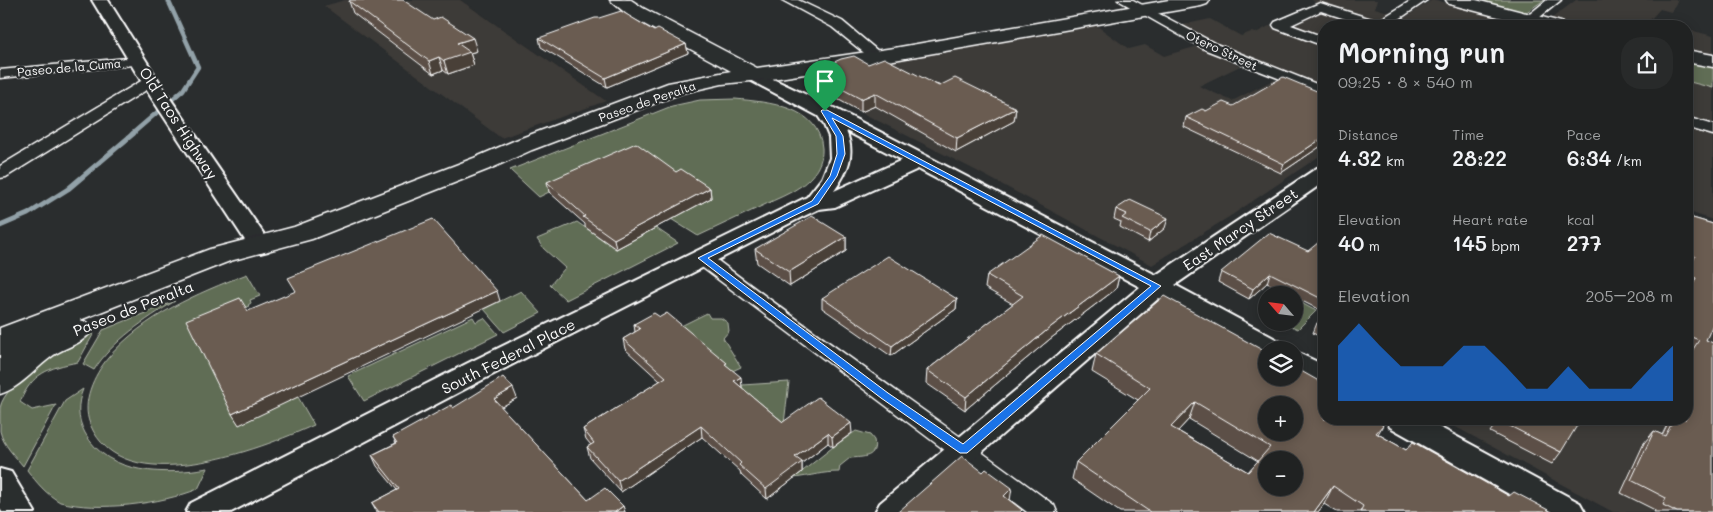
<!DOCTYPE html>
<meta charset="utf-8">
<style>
body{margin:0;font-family:Mali,sans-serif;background:#282a2a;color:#f1f3f6;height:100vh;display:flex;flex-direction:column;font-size:19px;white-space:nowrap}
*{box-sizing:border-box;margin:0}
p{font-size:16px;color:#a2a4a5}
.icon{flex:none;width:28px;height:28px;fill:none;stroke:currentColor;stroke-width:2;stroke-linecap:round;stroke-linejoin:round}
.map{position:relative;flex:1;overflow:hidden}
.sheet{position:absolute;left:1318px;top:20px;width:375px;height:405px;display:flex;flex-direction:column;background:#202222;border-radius:20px;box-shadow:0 2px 12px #0003,0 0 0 1px #3d3f40}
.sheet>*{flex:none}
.needle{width:32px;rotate:298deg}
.fabs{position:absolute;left:1258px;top:286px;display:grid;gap:10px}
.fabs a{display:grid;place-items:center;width:45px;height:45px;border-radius:50%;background:#202222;box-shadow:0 2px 12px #0003,0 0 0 1px #3d3f40;font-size:25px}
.pin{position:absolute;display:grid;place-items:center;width:42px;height:42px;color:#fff;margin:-51px -21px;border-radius:50% 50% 50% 0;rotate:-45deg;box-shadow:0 0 5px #0007}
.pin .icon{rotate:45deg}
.round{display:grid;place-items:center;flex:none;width:52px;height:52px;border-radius:20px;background:#282a2a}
.summary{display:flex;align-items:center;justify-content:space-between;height:85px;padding:0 20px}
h1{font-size:28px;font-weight:600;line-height:38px}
.stats{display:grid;grid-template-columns:repeat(3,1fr);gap:8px;height:85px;padding:5px 20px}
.stats div{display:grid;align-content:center}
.stats b{font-size:21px;font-weight:600}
.stats small{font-size:14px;font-weight:400}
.stats p{font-size:14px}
.chart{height:140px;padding:10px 20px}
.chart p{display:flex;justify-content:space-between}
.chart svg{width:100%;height:90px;margin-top:5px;fill:#1a73e8;opacity:.7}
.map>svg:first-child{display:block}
.built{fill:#3d3b38}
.green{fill:#616d55;stroke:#b0b6aa}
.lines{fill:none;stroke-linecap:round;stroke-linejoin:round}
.stream-far1{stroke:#92a1a8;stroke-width:4.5}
.stream{stroke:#92a1a8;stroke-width:5}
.minor-casing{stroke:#fff;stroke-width:3}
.tertiary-casing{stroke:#fff;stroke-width:4}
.secondary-casing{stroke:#fff;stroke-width:3}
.minor{fill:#2a2d2e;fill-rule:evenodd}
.tertiary{fill:#2a2d2e;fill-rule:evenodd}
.secondary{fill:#2a2d2e;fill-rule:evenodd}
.wall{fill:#5b4f46;stroke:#fff;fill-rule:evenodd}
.shaded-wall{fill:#4a4039;stroke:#fff}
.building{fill:#6a5c51;stroke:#fff;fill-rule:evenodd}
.route{fill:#1a73e8;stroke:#fff;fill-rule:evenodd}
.labels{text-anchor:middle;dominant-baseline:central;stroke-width:4.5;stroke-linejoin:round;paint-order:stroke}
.far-street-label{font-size:12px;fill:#fff;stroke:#2a2d2e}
.street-label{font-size:15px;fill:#fff;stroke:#2a2d2e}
</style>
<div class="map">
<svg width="1713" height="512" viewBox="0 0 1713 512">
<rect width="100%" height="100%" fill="#2a2d2e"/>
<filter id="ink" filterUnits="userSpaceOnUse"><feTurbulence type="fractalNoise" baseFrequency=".02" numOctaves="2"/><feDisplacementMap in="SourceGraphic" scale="10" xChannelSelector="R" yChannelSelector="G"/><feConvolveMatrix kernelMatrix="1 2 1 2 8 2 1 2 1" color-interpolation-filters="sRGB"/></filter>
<g filter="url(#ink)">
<path class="built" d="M 345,0 L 460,0 L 606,101 L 501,138 L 324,6 Z
M 1312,0 L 1377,0 L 1375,8 L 1395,14 L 1377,24 L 1319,6 Z
M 1432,0 L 1436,0 L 1506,20 L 1498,26 L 1391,26 Z
M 1576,0 L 1678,0 L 1671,12 L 1660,9 L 1650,20 L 1674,26 L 1571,26 L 1548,21 Z
M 1318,8 L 1344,17 L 1328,26 L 1324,26 L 1324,29 L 1315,34 L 1289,24 Z
M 1210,19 L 1241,36 L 1251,32 L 1256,33 L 1269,26 L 1324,46 L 1324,87 L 1217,45 L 1182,25 Z
M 1093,23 L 1129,49 L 1145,45 L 1164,56 L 1198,46 L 1240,66 L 1199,86 L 1232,101 L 1273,80 L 1324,99 L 1324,153 L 1232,215 L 1152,265 L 973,169 L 827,95 L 813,86 L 816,76 Z
M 1686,29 L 1713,36 L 1713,57 L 1686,52 Z
M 1686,60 L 1713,66 L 1713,124 L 1686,116 Z
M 1686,128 L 1713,136 L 1713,220 L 1686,211 Z
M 1686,225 L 1713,234 L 1713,512 L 1613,512 L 1441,419 L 1686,419 Z"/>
<path class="green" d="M 1472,0 L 1544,0 L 1525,13 Z
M 1686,61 L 1713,66 L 1713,88 L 1686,81 Z
M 735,99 C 768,102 819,106 822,148 C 823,164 814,176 801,186 C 790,194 776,199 764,205 C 742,215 720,226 698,236 L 671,219 L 711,197 L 549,192 L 539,197 L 510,170 L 672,106 L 700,100 Z
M 577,222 L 616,249 L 656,228 L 678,243 L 566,300 L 550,285 L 565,268 L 543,248 L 537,239 Z
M 247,274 L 260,296 L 250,300 L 251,303 L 248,305 L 249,306 L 192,330 L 298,397 L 314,425 C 261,449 122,503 90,424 C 81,402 94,375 108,358 C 145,315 196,294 247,274 Z
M 521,291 L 541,313 L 504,332 L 484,309 Z
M 1294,299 L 1316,311 L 1298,329 L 1285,323 L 1294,322 Z
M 175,301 C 145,320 113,340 94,370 L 83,364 L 103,330 Z
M 707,313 L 710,318 L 721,318 L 728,323 L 729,331 L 723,338 L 741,367 L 728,373 L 675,329 Z
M 473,317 L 476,322 L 484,318 L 498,334 L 364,401 L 348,376 Z
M 94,333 L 78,362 C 48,368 32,373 20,402 L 32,410 L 56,405 L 23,466 C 15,456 3,445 0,431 C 0,425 0,415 0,408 C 5,380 69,344 94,333 Z
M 789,382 L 783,432 L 736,392 L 742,388 L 742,385 Z
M 83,389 C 77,404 77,418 85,433 C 108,476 167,475 208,468 L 198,489 C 161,504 98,512 60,502 C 46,494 37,483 27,470 L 65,401 Z
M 856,431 L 870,435 L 874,440 C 878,458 863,457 850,458 L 840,466 L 839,472 C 822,472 811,476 794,478 L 833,447 Z"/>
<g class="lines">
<path class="stream-far1" d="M 132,134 L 183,90 L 198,67 L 168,0"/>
<path class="stream" d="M 0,226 L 28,214 L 68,189 L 134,133"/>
<defs>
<path id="minor" d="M 782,0 L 798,0 L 842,21 L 885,57 L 878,61 L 873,60 L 832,27 Z
M 1118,0 L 1133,0 L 1216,44 L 1324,87 L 1324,96 L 1206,50 Z
M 1412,0 L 1427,0 L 1389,26 L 1367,26 L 1321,11 L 1291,25 L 1324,37 L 1324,46 L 1275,28 L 1273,25 L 1275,22 L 1320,3 L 1378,21 Z
M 1547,0 L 1561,0 L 1529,26 L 1515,26 Z
M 138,57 L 143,58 L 145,61 L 143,64 L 0,78 L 0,70 Z
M 151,77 L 156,78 L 158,81 L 156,84 L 6,177 L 0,178 L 0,166 L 146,78 Z
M 1686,117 L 1713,125 L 1713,135 L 1686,127 Z
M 702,252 L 709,254 C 822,340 939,420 1054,505 L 1057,512 L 1027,512 L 695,262 L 693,258 L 695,254 Z"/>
<path id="tertiary" d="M 92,0 L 108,0 L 167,94 L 272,246 L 268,251 L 260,253 L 252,251 L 149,94 Z
M 754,70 L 832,107 L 1156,275 L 1317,168 L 1324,166 L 1324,182 L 1175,285 L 1283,343 L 1287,350 L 1266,350 L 1266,357 L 1265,357 L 1159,298 L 913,512 L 875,512 L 880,503 L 1140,287 L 918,169 L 835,207 L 819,209 L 802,217 L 488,377 L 231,512 L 186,512 L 191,503 L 468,363 L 807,197 L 822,178 L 830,158 L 829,137 L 824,125 L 818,116 L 748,79 L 745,75 L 748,71 ZM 846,131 L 902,160 L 834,191 C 848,171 856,154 846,131 Z
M 1294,351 L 1324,365 L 1324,387 L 1294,373 Z
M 1386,419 L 1424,419 L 1580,503 L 1585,512 L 1541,512 L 1390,427 Z
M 0,469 L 11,472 L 35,512 L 2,512 L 0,508 Z"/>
<path id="secondary" d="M 610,0 L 631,0 L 643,8 L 757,68 L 894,48 L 1169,0 L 1210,0 L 1207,4 L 1201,6 L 894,60 L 779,78 L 722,84 L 682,93 L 532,150 L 492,168 L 312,239 L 230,261 L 80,320 L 88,323 L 92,330 C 84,343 69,346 57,353 C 37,365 23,387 0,394 L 0,328 L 210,249 L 294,227 L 474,158 L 516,140 L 668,83 L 731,71 L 629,16 Z
M 1446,0 L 1476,0 L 1561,22 L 1564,26 L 1533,26 L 1449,4 Z
M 1686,50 L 1713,55 L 1713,67 L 1686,62 Z"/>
</defs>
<use href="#minor" class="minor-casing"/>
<use href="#tertiary" class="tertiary-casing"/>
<use href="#secondary" class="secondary-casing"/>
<use href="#minor" class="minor"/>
<use href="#tertiary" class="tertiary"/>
<use href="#secondary" class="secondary"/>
</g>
<path class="wall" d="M 349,1 L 477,51 L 470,53 L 474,65 L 448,74 L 443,70 L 433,74 L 353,13 Z
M 654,31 L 686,44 L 688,53 L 607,87 L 541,47 L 539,38 Z
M 868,64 L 1016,108 L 1014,121 L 956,152 L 875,106 L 861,112 L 830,95 L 830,90 L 816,83 L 816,70 Z
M 1324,94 L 1324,144 L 1281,173 L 1184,127 L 1186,117 L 1206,111 Z
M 676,172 L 710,188 L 711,198 L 616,249 L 585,227 L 585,224 L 549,192 L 547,182 Z
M 1116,209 L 1165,228 L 1148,242 L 1120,227 L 1121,222 L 1114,219 Z
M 1686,216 L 1713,224 L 1706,340 L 1713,512 L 1654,512 L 1655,510 L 1621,493 L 1644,443 L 1654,431 L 1662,435 L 1668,423 L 1659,419 L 1686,419 L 1686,357 L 1689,353 L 1686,351 L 1686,291 L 1687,290 L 1686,289 Z
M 846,237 L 846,251 L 790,286 L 757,263 L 755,249 Z
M 1324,244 L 1324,312 L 1294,297 L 1294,295 L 1290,295 L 1267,283 L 1249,299 L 1218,282 L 1221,272 L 1308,251 Z
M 987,275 L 1119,276 L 1116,289 L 1050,339 L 965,410 L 926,383 L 927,370 L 1013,304 L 985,288 Z
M 822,298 L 957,299 L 956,309 L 891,356 L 822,308 Z
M 660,317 L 727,366 L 742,388 L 783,422 L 852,433 L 833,447 L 828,443 L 802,463 L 802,472 L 767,499 L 741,475 L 740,471 L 702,437 L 621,492 L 590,458 L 587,447 L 591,445 L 586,439 L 583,429 L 660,381 L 625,349 L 623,339 L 635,332 L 634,324 Z
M 1324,317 L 1324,339 L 1313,333 L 1317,323 Z
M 1096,354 L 1324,419 L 1383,425 L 1378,434 L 1406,450 L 1509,496 L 1552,512 L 1337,512 L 1324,504 L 1318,512 L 1120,512 L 1072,479 L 1076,462 L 1138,400 L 1092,372 ZM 1189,419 L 1258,461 L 1248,472 L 1178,431 Z
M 517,398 L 501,407 L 588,500 L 623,506 L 625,512 L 377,512 L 372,503 L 397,490 L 377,466 L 372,455 L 396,443 L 393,437 Z
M 1499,419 L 1561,452 L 1552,464 L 1490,432 Z"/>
<path class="shaded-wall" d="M 473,38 L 477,51 L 470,53 L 474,65 L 448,74 L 444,61 L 457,43 Z
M 686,44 L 688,53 L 607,87 L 605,78 Z
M 439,57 L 443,70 L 433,74 L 429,61 Z
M 875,93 L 875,106 L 861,112 L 861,99 Z
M 1016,108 L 1014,121 L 956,152 L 957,138 Z
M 1324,137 L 1324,144 L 1281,173 L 1284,164 Z
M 710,188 L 711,198 L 616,249 L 614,239 Z
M 1168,218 L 1165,228 L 1148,242 L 1150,232 Z
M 846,237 L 846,251 L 790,286 L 789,272 Z
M 1270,273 L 1267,283 L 1249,299 L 1253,289 Z
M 1119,276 L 1116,289 L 1050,339 L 965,410 L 966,397 L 1052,326 Z
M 497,291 L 500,301 L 239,425 L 232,414 Z
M 957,299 L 956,309 L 891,356 L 892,346 Z
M 741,377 L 742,388 L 734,381 Z
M 513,388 L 517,398 L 498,409 L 494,399 Z
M 1195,402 L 1189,419 L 1166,444 L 1171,427 Z
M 851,423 L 852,433 L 833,447 L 832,437 Z
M 701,426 L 702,437 L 621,492 L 618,481 Z
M 828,433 L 828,443 L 802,463 L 802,472 L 767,499 L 766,489 L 795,457 Z
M 1333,486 L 1324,504 L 1318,512 L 1314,512 Z
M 1012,488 L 1008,512 L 1004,496 Z
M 623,506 L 625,512 L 615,512 Z"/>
<path class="building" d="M 351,0 L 403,0 L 433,20 L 441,17 L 473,38 L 457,43 L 470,52 L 444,61 L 439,57 L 429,61 L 349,1 Z
M 621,11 L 654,31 L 658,29 L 686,44 L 605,78 L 539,38 L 595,18 L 599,18 Z
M 854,56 L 868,64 L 884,58 L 939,86 L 955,78 L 1016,108 L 957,138 L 875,93 L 861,99 L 829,82 L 833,79 L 816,70 L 841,59 Z
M 1283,77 L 1324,94 L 1324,137 L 1284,164 L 1186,117 L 1202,109 L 1206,111 L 1223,102 L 1233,106 Z
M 636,143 L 676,172 L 681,169 L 710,188 L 614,239 L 583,217 L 585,216 L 547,182 Z
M 1130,200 L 1168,218 L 1150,232 L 1122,218 L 1127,214 L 1116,209 Z
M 812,216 L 846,237 L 789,272 L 755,249 Z
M 1686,216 L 1713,224 L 1713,324 L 1706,340 L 1713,343 L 1713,512 L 1677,512 L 1663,505 L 1666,498 L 1631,480 L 1654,431 L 1665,436 L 1674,419 L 1686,419 L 1686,360 L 1699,340 L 1686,335 L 1686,300 L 1696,278 L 1688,274 L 1695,256 L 1686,253 Z
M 433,219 L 497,291 L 232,414 L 186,320 L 240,298 L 248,311 L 296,291 L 288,278 Z
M 1269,233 L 1308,251 L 1319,242 L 1324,244 L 1324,300 L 1270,273 L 1253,289 L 1221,272 Z
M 1043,235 L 1119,276 L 1052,326 L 966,397 L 927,370 L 1023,296 L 987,275 Z
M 888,256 L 957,299 L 892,346 L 822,298 Z
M 1164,296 L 1266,352 L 1266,378 L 1294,378 L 1294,367 L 1324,384 L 1324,419 L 1371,419 L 1383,425 L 1376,433 L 1406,450 L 1413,442 L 1509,496 L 1514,492 L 1552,512 L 1360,512 L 1363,506 L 1333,486 L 1314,512 L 1150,512 L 1076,462 L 1150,388 L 1096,354 ZM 1195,402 L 1270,447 L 1248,472 L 1171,427 ZM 1266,405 L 1294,405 L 1294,432 L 1266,432 ZM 1266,460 L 1294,460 L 1294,488 L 1266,488 Z
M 654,313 L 660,317 L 667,313 L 727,363 L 725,364 L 741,377 L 734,381 L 783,422 L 818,397 L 851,423 L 832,437 L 828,433 L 795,457 L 802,462 L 766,489 L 739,465 L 741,463 L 701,426 L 618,481 L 587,447 L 594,443 L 583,429 L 666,377 L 623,339 L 640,329 L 634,324 Z
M 1324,317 L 1324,326 L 1317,323 Z
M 503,377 L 513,388 L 494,399 L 588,500 L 605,488 L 623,506 L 615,512 L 379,512 L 372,503 L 399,489 L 372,455 L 397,443 L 393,437 L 451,405 L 453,408 Z
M 1499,419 L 1581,419 L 1561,452 L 1498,420 Z
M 962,456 L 983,472 L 986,469 L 1012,488 L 1004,496 L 1022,510 L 1020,512 L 898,512 Z"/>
</g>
<path class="route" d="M 822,110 L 827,110 L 1161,286 L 967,453 L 960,453 L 881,398 L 698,258 L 812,201 L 830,176 L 837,154 L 836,136 L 821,111 ZM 832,118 L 1151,286 L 963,444 L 888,393 L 708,258 L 818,204 L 837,176 L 845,154 L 843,136 Z"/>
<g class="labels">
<g class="far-street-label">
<text transform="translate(1222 50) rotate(25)">Otero Street</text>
<text transform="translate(69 67) rotate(-5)">Paseo de la Cuma</text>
<text transform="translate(647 101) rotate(-19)">Paseo de Peralta</text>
</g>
<g class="street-label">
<text transform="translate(179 123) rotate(57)">Old Taos Highway</text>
<text transform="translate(1240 229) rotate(-34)">East Marcy Street</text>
<text transform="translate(133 308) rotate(-21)">Paseo de Peralta</text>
<text transform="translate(508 356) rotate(-27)">South Federal Place</text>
</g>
</g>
</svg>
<div class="fabs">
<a><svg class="needle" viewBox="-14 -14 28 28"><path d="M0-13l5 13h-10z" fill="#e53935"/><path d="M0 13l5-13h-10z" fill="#a2a4a5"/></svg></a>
<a><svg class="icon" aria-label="layers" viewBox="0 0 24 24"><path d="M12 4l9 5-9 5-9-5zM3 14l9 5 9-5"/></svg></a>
<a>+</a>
<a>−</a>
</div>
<div class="pin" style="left:825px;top:111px;background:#1e9e55"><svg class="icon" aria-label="arrive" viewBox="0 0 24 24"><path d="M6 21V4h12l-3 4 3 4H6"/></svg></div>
<section class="sheet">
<div class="summary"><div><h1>Morning run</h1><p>09:25 · 8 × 540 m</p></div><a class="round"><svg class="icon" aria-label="share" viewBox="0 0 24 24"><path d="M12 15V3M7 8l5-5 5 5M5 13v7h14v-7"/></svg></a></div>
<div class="stats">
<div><p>Distance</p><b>4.32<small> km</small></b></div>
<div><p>Time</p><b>28:22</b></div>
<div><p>Pace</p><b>6:34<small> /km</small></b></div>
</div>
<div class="stats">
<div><p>Elevation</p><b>40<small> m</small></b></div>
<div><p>Heart rate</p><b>145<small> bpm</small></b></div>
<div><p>kcal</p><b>277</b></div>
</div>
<div class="chart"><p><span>Elevation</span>205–208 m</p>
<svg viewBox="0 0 160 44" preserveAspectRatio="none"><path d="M0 44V17L10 6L20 17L30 27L40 27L50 27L60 17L70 17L80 27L90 38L100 38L110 27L120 38L130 38L140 38L150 27L160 17V44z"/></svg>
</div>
</section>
</div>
